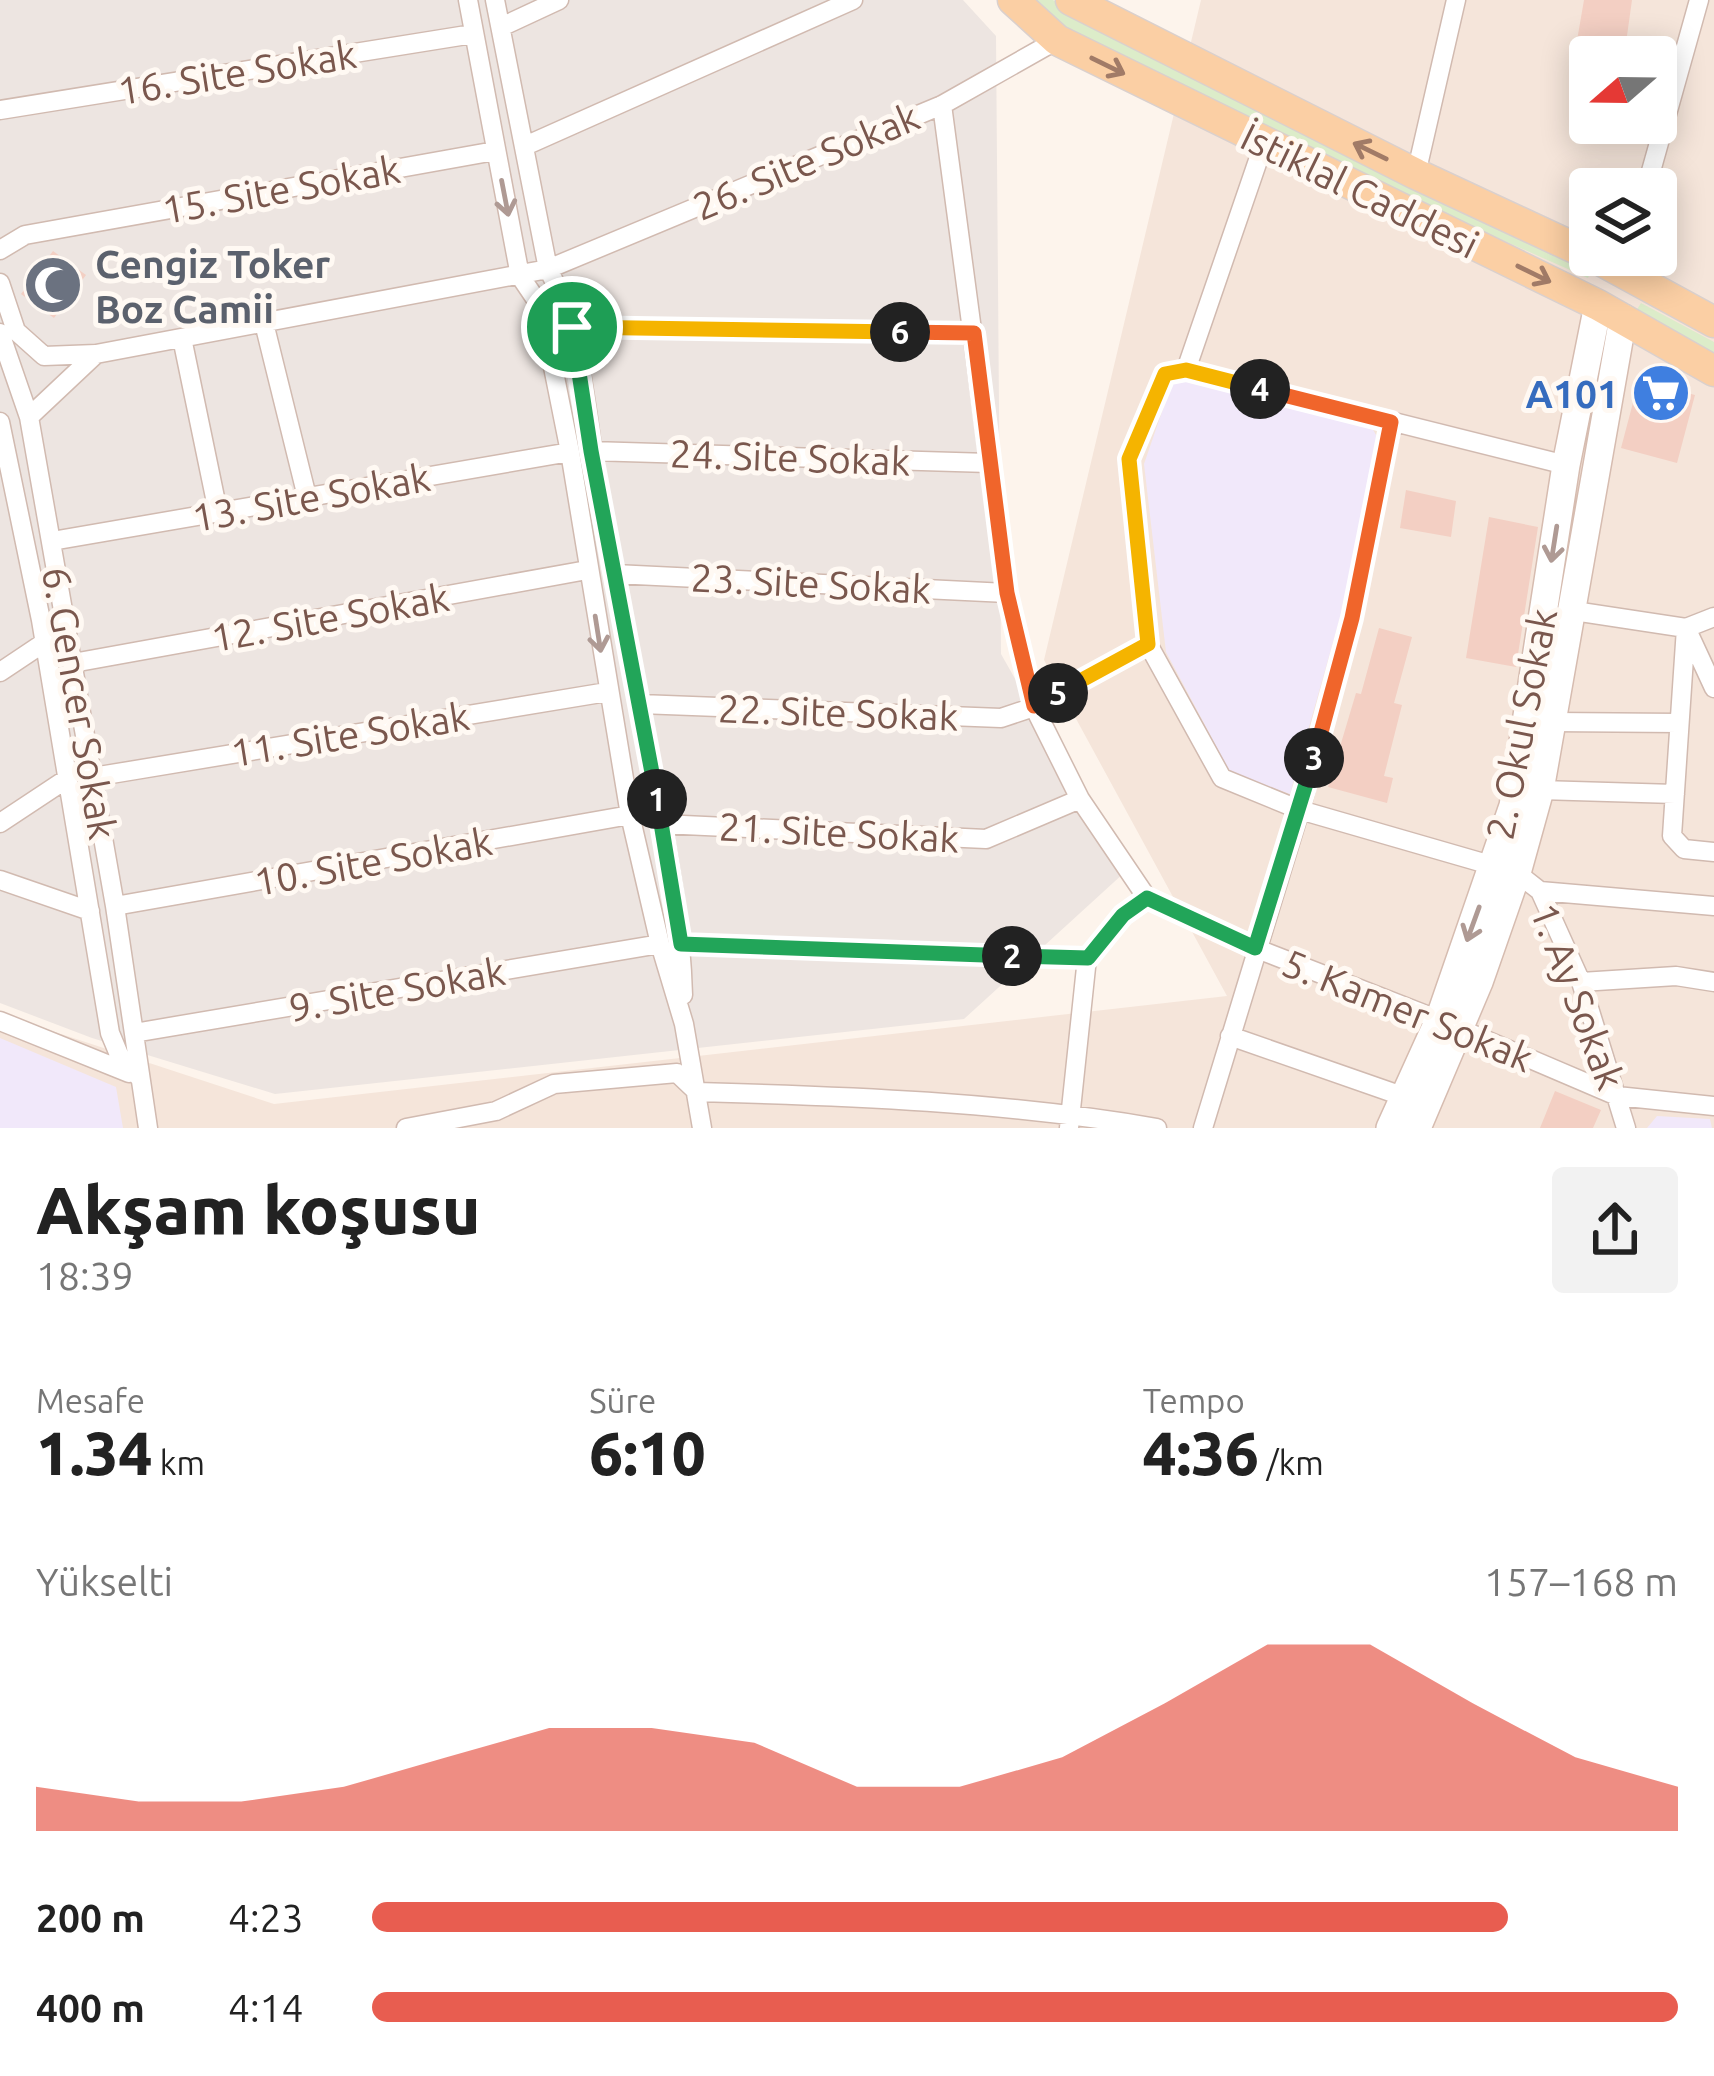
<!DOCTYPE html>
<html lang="tr">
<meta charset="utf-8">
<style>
body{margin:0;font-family:Ubuntu,sans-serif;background:#f2f2f2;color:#222;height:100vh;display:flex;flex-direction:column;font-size:45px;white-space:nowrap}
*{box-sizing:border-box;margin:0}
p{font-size:39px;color:#767676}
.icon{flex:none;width:66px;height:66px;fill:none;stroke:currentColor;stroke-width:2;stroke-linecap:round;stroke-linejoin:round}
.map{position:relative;height:1128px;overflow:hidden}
.side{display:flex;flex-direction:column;background:#fff;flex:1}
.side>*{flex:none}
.needle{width:78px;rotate:250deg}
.controls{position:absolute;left:1569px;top:36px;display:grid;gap:24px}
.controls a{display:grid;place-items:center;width:108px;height:108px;border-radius:12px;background:#fff;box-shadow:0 6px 30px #0003;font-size:60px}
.pin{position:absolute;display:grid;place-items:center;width:102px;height:102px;color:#fff;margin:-51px;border:6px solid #fff;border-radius:50%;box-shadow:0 3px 12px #0007}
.km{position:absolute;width:60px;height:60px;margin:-30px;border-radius:50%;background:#222;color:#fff;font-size:33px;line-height:60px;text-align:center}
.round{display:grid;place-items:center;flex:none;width:126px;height:126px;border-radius:12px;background:#f2f2f2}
.headline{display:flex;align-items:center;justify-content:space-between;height:204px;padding:0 36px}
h1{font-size:66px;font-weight:800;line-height:90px}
.figures{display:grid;grid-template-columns:repeat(3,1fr);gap:18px;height:204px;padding:12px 36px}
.figures div{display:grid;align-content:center}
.figures b{font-size:60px;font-weight:800}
.figures small{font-size:33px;font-weight:400}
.figures p{font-size:33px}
.chart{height:336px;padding:24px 36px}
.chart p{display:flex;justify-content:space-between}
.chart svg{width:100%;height:216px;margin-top:12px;fill:#e85d50;opacity:.7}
ul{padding:0 36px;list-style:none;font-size:39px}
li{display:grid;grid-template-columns:192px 144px 1fr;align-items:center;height:90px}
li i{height:30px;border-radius:15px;background:#e85d50}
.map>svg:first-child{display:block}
.residential{fill:#f5e5da;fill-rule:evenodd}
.industrial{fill:#ede5e1}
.education{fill:#f1e8fa}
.green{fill:#dcecc9}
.building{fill:#f3cfc3}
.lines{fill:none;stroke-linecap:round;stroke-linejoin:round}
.street-casing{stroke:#d1bab0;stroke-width:21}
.secondary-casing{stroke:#d6bcb0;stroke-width:30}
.primary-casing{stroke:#dad0cd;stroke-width:33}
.street{stroke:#fff;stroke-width:18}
.secondary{stroke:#fff;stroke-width:27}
.primary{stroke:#fbcfa4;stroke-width:30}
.oneway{stroke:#a17b67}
.oneway2{stroke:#af9a94}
.split-1-casing{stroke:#fff;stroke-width:24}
.split-2-casing{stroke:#fff;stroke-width:24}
.split-3-casing{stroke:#fff;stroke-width:24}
.split-4-casing{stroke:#fff;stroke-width:24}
.split-5-casing{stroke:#fff;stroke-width:24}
.split-6-casing{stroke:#fff;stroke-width:24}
.split-7-casing{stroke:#fff;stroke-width:24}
.split-1{stroke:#22a559;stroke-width:15}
.split-2{stroke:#22a559;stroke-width:15}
.split-3{stroke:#22a559;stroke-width:15}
.split-4{stroke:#f0652b;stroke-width:15}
.split-5{stroke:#f5b400;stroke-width:15}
.split-6{stroke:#f0652b;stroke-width:15}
.split-7{stroke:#f5b400;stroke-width:15}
.labels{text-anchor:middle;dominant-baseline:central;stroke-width:10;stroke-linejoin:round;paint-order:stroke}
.street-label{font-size:39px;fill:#7a574d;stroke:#fff9f3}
.worship-label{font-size:39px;font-weight:bold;fill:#5b616d;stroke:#fff9f3;text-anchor:start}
.shop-label{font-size:39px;font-weight:bold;fill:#366cbe;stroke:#fff9f3;text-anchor:end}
</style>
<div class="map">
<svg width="1714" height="1128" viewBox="0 0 1714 1128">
<rect width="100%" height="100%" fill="#fdf4ec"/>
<path class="residential" d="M 1201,0 L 1714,0 L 1714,1128 L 0,1128 L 0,1014 L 274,1104 L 1227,996 L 1044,660 ZM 1590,57 L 1656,57 L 1656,123 L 1590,123 ZM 1590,189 L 1656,189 L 1656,255 L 1590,255 Z"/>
<path class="industrial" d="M 0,0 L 963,0 L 996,36 L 1001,654 L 1125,872 L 964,1019 L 275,1094 L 92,1038 L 0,1003 Z"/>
<path class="education" d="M 1174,377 L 1372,428 L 1379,440 L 1341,614 L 1290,794 L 1230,772 L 1166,652 L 1144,464 Z
M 0,1038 L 116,1087 L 123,1128 L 0,1128 Z
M 1657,1116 L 1710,1119 L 1712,1128 L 1647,1128 Z"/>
<path class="green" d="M 1032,0 L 1053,0 L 1591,269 L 1588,278 L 1419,203 L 1067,30 Z
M 1641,303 L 1714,342 L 1714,355 L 1636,311 Z"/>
<path class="building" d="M 1584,0 L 1632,0 L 1624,57 L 1575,52 Z
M 53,251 L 86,275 L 54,318 L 21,294 Z
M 1639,380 L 1695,395 L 1677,463 L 1621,448 Z
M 1406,490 L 1456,501 L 1451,537 L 1400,528 Z
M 1489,517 L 1538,527 L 1516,667 L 1466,658 Z
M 1379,628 L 1412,637 L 1394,703 L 1402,705 L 1384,776 L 1393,778 L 1387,803 L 1328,787 L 1356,693 L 1361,694 Z
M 1555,1091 L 1601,1110 L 1593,1128 L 1540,1128 Z"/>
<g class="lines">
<defs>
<path id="street" d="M 468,0 L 520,276 L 541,307 L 570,452 L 630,815 L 660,944 L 684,1024 L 702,1128
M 495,0 L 548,269 C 584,335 585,417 599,490 C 617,583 634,676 652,769 C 666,844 681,919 683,995
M 501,27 L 559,0
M 942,105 L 1007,593 L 1034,707 L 1080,799 L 1147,898 L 1255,948 L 1439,1020 L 1617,1096 L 1714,1106
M 0,110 L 473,34
M 1264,143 L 1186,370 L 1165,374 L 1129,459 L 1148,644 L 1222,778 L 1300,810 L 1494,866
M 525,146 L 853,0
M 1416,174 L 1456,0
M 1646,189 L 1699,0
M 0,250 L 25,235 L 495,151
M 0,283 L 16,331
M 264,323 L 307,497
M 572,327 L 974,333
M 16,331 L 44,356 L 96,354 L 548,269 L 942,105 L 1057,40
M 0,333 L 29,417 L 115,906 L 148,1128
M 182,338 L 218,512
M 1186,370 L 1566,465
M 29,417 L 96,354
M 0,422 L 41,620 L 110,1033 L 120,1057 L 139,1077
M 591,451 L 989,463
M 52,541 L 570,452
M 615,574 L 1007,593
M 1574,611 L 1686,628 L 1714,617
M 1686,628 L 1672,836 L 1684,849 L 1714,852
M 1688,632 L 1714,688
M 73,663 L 587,570
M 0,672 L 45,642
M 640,704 L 1001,718 L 1034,707 L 1148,644
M 1552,722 L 1679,723
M 93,777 L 607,692
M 1540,790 L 1675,794
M 0,823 L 68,778
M 662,824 L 986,839 L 1080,799
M 1517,873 L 1540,891 L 1581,982 L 1626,1128
M 0,880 L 90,911
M 1540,891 L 1714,906
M 115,906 L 630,815
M 681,944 L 1087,958
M 1581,982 L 1676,976 L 1714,982
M 0,1021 L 129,1073
M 134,1033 L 660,944
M 1230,1036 L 1405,1097
M 406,1128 L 496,1111 L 554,1084 L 677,1073 L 697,1092 C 851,1096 1005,1102 1157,1128
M 1069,1128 L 1087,958 L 1123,915 L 1147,898
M 1203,1128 L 1300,810 L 1352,618 L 1392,423"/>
<path id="secondary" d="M 1390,1128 L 1439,1020 L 1513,806 L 1566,465 L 1598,305
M 1417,1128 L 1479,982 L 1517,873 L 1540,790 L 1623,318"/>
<path id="primary" d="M 1013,0 L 1057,40 L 1598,305 L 1714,371
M 1071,0 L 1416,174 L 1590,255
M 1591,255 L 1714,322"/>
</defs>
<use href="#street" class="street-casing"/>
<use href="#secondary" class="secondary-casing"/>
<use href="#primary" class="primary-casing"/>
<use href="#street" class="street"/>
<use href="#secondary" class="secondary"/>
<use href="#primary" class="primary"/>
</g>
<defs><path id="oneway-shaft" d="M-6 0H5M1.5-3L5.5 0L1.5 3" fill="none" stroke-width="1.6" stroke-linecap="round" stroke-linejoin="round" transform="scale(3)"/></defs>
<g class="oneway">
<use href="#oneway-shaft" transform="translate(1108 66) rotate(26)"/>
<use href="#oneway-shaft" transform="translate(1370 151) rotate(-154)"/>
<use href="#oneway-shaft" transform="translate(1534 274) rotate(26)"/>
</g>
<g class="oneway2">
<use href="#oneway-shaft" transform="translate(505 198) rotate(79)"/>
<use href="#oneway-shaft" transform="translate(1554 544) rotate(99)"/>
<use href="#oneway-shaft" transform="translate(598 634) rotate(81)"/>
<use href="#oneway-shaft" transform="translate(1473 924) rotate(110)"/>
</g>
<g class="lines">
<defs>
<path id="split-1" d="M 572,327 L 591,451 L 657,799"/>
<path id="split-2" d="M 657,799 L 681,944 L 1012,956"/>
<path id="split-3" d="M 1012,956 L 1088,958 L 1123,915 L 1147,898 L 1255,948 L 1314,758"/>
<path id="split-4" d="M 1260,389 L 1391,422 L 1352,618 L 1314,758"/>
<path id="split-5" d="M 1058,693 L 1148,644 L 1129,459 L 1165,374 L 1186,370 L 1260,389"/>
<path id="split-6" d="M 900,332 L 974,333 L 1007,593 L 1034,706 L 1058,693"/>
<path id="split-7" d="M 572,327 L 900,332"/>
</defs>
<use href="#split-1" class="split-1-casing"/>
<use href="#split-2" class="split-2-casing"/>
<use href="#split-3" class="split-3-casing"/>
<use href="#split-4" class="split-4-casing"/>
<use href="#split-5" class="split-5-casing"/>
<use href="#split-6" class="split-6-casing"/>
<use href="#split-7" class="split-7-casing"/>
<use href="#split-1" class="split-1"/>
<use href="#split-2" class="split-2"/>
<use href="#split-3" class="split-3"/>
<use href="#split-4" class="split-4"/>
<use href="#split-5" class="split-5"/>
<use href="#split-6" class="split-6"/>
<use href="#split-7" class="split-7"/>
</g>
<defs>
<symbol id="mosque-disc" viewBox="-11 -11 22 22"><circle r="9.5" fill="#6b7280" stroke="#fff9f3"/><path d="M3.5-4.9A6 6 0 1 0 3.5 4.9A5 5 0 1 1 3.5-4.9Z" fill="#fff"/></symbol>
<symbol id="supermarket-disc" viewBox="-11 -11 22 22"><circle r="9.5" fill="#3f7fe0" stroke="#fff9f3"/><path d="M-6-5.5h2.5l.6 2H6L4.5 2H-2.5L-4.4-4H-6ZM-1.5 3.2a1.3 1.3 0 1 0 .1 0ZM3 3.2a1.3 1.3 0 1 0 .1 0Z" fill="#fff"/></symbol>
</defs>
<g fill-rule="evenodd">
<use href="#mosque-disc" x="20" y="252" width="66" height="66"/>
<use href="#supermarket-disc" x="1628" y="360" width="66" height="66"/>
</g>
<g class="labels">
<g class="street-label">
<text transform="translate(237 72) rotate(-9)">16. Site Sokak</text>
<text transform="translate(806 161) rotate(-23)">26. Site Sokak</text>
<text transform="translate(281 189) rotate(-10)">15. Site Sokak</text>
<text transform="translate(1360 190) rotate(26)">İstiklal Caddesi</text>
<text transform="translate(790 457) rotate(2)">24. Site Sokak</text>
<text transform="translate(311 497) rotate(-10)">13. Site Sokak</text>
<text transform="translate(811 583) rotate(3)">23. Site Sokak</text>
<text transform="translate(330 617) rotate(-10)">12. Site Sokak</text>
<text transform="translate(80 703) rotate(80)">6. Gencer Sokak</text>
<text transform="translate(838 712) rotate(2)">22. Site Sokak</text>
<text transform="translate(1521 724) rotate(-79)">2. Okul Sokak</text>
<text transform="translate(350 734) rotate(-9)">11. Site Sokak</text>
<text transform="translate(839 832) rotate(3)">21. Site Sokak</text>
<text transform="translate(373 861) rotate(-10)">10. Site Sokak</text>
<text transform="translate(397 989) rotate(-10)">9. Site Sokak</text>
<text transform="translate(1578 996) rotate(69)">1. Ay Sokak</text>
<text transform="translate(1408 1010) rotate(22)">5. Kamer Sokak</text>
</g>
<g class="worship-label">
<text x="95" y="263">Cengiz Toker<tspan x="95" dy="45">Boz Camii</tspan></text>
</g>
<g class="shop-label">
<text x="1619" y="393">A101</text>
</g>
</g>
</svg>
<div class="controls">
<a><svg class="needle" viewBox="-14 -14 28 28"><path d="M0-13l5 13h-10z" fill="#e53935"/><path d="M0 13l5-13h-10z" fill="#767676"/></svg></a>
<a><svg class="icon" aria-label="layers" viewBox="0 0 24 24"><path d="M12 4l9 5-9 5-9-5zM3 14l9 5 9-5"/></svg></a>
</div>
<div class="pin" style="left:572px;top:327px;background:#1e9e55"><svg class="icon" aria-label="arrive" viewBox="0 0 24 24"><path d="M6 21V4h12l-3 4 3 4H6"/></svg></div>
<b class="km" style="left:657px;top:799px">1</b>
<b class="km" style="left:1012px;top:956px">2</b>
<b class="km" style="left:1314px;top:758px">3</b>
<b class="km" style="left:1260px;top:389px">4</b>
<b class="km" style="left:1058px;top:693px">5</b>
<b class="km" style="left:900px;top:332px">6</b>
</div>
<section class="side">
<div class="headline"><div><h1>Akşam koşusu</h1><p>18:39</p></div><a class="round"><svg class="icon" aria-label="share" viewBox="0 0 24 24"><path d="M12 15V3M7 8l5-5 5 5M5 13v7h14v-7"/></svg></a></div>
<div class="figures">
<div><p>Mesafe</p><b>1.34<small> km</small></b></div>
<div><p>Süre</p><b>6:10</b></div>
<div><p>Tempo</p><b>4:36<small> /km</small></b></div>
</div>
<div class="chart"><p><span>Yükselti</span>157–168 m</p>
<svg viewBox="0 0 160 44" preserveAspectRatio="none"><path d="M0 44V35L10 38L20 38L30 35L40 29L50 23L60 23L70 26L80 35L90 35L100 29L110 18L120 6L130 6L140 18L150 29L160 35V44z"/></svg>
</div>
<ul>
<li><b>200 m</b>4:23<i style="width:87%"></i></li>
<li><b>400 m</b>4:14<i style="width:100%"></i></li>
</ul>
</section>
